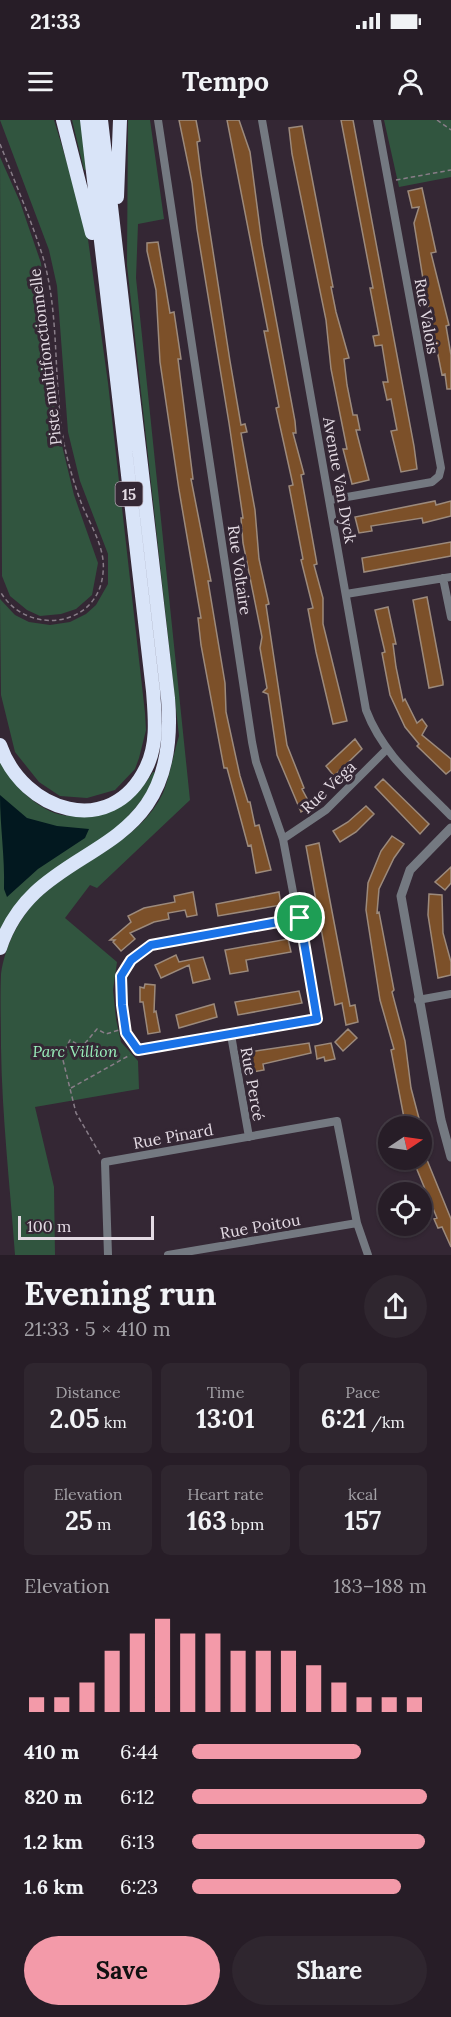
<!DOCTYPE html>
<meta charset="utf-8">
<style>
body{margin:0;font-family:Lora,serif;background:#2f262f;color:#f1f3f6;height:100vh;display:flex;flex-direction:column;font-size:22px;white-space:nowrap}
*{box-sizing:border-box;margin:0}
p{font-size:20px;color:#a4a2a7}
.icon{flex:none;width:33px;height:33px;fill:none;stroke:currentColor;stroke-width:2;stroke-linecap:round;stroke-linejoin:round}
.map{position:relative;height:1135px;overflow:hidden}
.panel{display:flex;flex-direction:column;background:#271d27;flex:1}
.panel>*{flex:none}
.needle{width:39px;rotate:77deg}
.controls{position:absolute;left:378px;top:996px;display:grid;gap:12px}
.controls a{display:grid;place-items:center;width:54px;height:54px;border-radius:50%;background:#271d27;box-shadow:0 2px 4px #0004,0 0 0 2px #433b44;font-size:30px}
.scale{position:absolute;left:18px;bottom:15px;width:136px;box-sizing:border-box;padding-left:6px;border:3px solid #e3dae3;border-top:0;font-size:16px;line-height:21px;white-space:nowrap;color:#e3dae3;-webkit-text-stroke:4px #342734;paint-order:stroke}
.pin{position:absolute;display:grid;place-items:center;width:51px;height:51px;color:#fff;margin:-26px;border:3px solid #fff;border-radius:50%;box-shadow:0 2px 6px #0007}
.round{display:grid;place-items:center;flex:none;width:63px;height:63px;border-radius:32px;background:#2f262f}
.head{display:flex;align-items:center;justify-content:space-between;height:102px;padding:0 24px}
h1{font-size:33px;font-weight:800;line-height:45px}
.figures{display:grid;grid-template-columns:repeat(3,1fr);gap:9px;height:102px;padding:6px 24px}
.figures div{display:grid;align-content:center;border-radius:9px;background:#2f262f;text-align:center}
.figures b{font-size:26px;font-weight:800}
.figures small{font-size:16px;font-weight:400}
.figures p{font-size:16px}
.chart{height:168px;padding:12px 24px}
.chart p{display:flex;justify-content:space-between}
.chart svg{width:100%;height:108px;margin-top:6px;stroke:#f39aa9;stroke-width:6}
.button{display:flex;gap:12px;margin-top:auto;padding:12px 24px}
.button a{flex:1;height:69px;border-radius:36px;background:#f39aa9;color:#111;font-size:24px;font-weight:800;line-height:69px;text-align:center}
.button a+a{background:#2f262f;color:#f1f3f6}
ul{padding:0 24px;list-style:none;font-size:20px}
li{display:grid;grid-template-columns:96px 72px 1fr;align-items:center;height:45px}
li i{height:15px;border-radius:8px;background:#f39aa9}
.status{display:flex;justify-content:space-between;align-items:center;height:42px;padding:0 30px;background:#271d27;direction:ltr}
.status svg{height:16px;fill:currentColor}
header{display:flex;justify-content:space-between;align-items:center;height:78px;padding:0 24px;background:#271d27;font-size:27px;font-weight:800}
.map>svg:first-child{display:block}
.green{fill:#31553f}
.water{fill:#02181f}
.building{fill:#7c5029;stroke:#9c8a7c;stroke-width:1.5}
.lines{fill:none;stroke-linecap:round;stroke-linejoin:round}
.path{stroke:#887d88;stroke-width:1.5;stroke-dasharray:4.5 3;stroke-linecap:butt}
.minor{stroke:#747981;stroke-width:8}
.tertiary{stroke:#747981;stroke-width:9}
.motorway{stroke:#d9e4f8;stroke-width:14}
.route-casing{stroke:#fff;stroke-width:12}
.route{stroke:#1a73e8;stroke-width:8}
.labels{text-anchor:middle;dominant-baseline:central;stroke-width:6;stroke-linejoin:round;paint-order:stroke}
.shield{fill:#342734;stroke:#aea4ae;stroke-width:1.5}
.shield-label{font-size:15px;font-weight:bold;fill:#e3dae3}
.street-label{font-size:16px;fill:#e3dae3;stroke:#342734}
.park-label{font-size:16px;font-style:italic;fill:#99efbb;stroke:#342734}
</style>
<div class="status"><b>21:33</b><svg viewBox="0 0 49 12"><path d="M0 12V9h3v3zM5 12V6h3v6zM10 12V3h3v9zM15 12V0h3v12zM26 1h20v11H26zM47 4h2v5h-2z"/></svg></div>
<header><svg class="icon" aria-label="menu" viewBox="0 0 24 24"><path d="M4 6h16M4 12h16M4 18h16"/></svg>Tempo<svg class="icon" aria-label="person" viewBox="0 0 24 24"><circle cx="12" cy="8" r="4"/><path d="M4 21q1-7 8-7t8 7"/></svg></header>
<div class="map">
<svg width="451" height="1135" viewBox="0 0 451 1135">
<rect width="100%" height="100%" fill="#342734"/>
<path class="green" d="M 0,0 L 54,0 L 86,105 L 108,263 L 145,593 L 146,610 L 139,638 L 135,649 L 115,670 L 87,678 L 60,676 L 39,662 L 15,632 L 1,575 L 0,479 L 15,495 L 29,502 L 50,505 L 70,502 L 86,494 L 96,485 L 108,464 L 108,434 L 80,361 L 68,312 L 57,166 L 49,130 Z
M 72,0 L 83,0 L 88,49 L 84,50 Z
M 128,0 L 150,0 L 164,99 L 138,104 L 136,158 L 190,680 L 97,768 L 90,765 L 65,798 L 117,842 L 113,870 L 116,899 L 121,922 L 138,941 L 139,969 L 35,987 L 54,1067 L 55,1135 L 15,1135 C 10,1065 2,997 1,927 C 1,903 0,878 1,854 C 5,824 22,791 46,772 C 83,740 140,721 163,673 C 170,656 173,635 179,616 L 127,145 Z
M 384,0 L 451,0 L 451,57 L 399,67 Z
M 0,37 L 20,82 L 41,143 L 58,309 L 74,375 L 98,443 L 92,475 L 76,489 L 61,494 L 40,496 L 27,490 L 10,476 L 2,456 Z
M 0,640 C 12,666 47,702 79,695 C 90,693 100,687 110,684 C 132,675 140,673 153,652 L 158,653 C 134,707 57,756 11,794 L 0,812 Z"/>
<path class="water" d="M 0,675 L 27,698 L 57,706 L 89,709 L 85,718 L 38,749 L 7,777 L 4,769 C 5,737 0,707 0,675 Z"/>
<path class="building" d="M 179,0 L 196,0 L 200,21 L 197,22 L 201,54 L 230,241 L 241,305 L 245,304 L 247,312 L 241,313 L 255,390 L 259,439 L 269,484 L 266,485 L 287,625 L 304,668 L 302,669 L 311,686 L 301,692 L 277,635 L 268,574 L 263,572 L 267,568 L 260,528 L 262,517 L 243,423 L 241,398 L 243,398 L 229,303 L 197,109 L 192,63 Z
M 227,0 L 239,0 L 250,32 L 262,124 L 295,301 L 296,313 L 293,313 L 304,354 L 301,355 L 317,444 L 314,445 L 323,478 L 323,504 L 347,601 L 333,604 L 316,532 L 308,489 L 313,488 L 301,440 L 303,439 L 289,366 L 293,365 L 276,288 L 279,287 L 264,211 L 268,211 Z
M 341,0 L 353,0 L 414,326 L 417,349 L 401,352 L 391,311 L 397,310 L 391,279 L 387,280 L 383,262 L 388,262 L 382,225 L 375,226 L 373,216 L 379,215 L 370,168 L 373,168 Z
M 302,6 L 333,167 L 331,167 L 336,192 L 349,238 L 344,239 L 347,265 L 353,295 L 357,295 L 360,310 L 356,310 L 369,360 L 352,364 L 343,329 L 347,329 L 331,249 L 326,200 L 292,34 L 289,8 Z
M 422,68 L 436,132 L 431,133 L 449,205 L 446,206 L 451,235 L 451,269 L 447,269 L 445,254 L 442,255 L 424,165 L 414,103 L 419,87 L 412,88 L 408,71 Z
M 158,122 L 170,193 L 174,192 L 181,239 L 178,239 L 193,359 L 191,359 L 211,461 L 208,461 L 225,563 L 226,592 L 240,656 L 248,682 L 250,682 L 255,706 L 259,705 L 271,750 L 256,753 L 251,725 L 248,726 L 227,648 L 224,648 L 201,525 L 198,498 L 201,498 L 179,370 L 160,242 L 156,170 L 147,131 L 147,123 Z
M 435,381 L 436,385 L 451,381 L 451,396 L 423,403 L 422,398 L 371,406 L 372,411 L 359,413 L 355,397 Z
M 451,422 L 451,436 L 364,452 L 362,438 Z
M 427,477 L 443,562 L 443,565 L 429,568 L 413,480 Z
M 388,487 L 396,524 L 393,524 L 396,547 L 403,581 L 405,579 L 417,603 L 422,599 L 427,606 L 422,615 L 451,639 L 451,650 L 446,654 L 417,626 L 419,624 L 405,607 L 390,575 L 382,533 L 385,532 L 375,490 Z
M 355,619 L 362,629 L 334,656 L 326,646 Z
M 383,659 L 429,704 L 420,714 L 375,667 Z
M 366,686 L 374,694 L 356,712 L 340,722 L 333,711 L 348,702 Z
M 392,716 L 404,724 L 394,738 L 379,769 L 377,793 L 379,792 L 394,870 L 392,872 L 405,921 L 411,968 L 421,1006 L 406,1006 L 405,1003 L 391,930 L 394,929 L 380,880 L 366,790 L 368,763 L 381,731 Z
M 319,723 L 350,886 L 355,885 L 358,902 L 346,905 L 342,883 L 335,885 L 306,726 Z
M 451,747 L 451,763 L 445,770 L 435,762 Z
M 193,772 L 197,795 L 187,797 L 185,790 L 168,793 L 169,799 L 154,802 L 130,813 L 135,819 L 121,831 L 113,822 L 115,820 L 110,820 L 131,802 L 128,796 L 144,788 L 175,782 L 174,776 Z
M 279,772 L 281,785 L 218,796 L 216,784 Z
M 429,774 L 442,775 L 443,813 L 451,842 L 451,855 L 438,858 L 428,795 Z
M 288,819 L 291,832 L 246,840 L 248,851 L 230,854 L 225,830 Z
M 176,835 L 179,842 L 203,837 L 210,859 L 193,863 L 189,845 L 161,858 L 155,845 Z
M 145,864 L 155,865 L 154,892 L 156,891 L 160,912 L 148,914 L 143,882 L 140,882 L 140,867 L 144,868 Z
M 299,871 L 302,883 L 238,895 L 235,882 Z
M 214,884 L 217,897 L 179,908 L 176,895 Z
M 348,909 L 357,918 L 343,931 L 335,922 Z
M 309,923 L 311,933 L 263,944 L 264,950 L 253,952 L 249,932 Z
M 331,923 L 335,939 L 325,941 L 324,937 L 317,939 L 315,926 Z
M 413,1040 L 427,1040 L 451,1099 L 451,1127 L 442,1107 L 438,1108 L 434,1099 L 437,1098 Z"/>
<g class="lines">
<path class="path" d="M 437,0 L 451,10
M 0,24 C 14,60 30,97 42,134 C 62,199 51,271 67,337 C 71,353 76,369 82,385 C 91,406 106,429 103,453 C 98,509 25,516 0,471
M 396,60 L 451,50
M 71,968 L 130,935
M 100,1034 L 76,993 L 62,936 L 70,920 L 82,927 L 97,909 L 106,914 L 119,910"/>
<path class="minor" d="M 158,0 L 252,622 L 256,642 L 283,719 L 317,899 L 138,930 L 127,913 L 122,885 L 121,856 L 131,840 L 151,825 L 300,798
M 262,0 L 366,590 C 383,635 418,662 451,696
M 330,380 L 432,362 L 439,356 L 441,348 L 377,0
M 443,458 L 451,497
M 346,474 L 451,457
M 283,719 L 326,690 L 386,630
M 418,880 L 451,874
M 231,915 L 249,1017
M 108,1135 L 105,1042 L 337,1001 L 357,1103 L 368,1135
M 168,1135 L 357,1103"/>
<path class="tertiary" d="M 451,708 L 410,750 L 401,776 L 441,1000 L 451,1037"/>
<path class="motorway" d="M 63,0 L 92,113
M 117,77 L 120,0
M 0,625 C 23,692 111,720 146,648 C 158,624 155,597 153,571 L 87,0
M 0,828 C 38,712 183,751 168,578 L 101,0"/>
</g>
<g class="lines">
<defs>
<path id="route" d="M 300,798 L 317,899 L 138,930 L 126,913 L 122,885 L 121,856 L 131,840 L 151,825 Z"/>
</defs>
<use href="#route" class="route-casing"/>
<use href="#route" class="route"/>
</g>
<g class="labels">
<rect class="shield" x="115.5" y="362" width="27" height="24" rx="4.5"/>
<g class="shield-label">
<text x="129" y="374">15</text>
</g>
<g class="street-label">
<text transform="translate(427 196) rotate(80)">Rue Valois</text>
<text transform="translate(45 237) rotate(-97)">Piste multifonctionnelle</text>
<text transform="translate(340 360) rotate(80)">Avenue Van Dyck</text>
<text transform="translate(240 450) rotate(82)">Rue Voltaire</text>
<text transform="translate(328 667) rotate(-43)">Rue Vega</text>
<text transform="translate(253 964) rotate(80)">Rue Percé</text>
<text transform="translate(173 1016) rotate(-10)">Rue Pinard</text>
<text transform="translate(260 1106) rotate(-10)">Rue Poitou</text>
</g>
<g class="park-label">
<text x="75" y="931">Parc Villion</text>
</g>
</g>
</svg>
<div class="controls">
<a><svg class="needle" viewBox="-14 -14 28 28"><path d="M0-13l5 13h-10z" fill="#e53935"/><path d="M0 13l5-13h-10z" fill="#a4a2a7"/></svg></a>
<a><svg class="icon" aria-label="locate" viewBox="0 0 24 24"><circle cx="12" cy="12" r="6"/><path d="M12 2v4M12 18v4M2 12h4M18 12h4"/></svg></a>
</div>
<div class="scale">100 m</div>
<div class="pin" style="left:300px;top:798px;background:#1e9e55"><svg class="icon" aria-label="arrive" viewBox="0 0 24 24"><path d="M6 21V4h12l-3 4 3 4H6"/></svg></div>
</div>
<section class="panel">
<div class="head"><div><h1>Evening run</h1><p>21:33 · 5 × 410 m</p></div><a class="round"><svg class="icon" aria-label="share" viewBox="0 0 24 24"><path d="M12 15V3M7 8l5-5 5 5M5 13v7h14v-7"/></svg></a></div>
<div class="figures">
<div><p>Distance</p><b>2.05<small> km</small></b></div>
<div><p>Time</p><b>13:01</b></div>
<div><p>Pace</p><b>6:21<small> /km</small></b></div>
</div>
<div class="figures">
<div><p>Elevation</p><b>25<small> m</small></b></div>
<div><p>Heart rate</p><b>163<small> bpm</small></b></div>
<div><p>kcal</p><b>157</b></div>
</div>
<div class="chart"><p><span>Elevation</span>183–188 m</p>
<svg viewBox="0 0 160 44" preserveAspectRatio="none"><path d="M5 44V38M15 44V38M25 44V32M35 44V19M45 44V12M55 44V6M65 44V12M75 44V12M85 44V19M95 44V19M105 44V19M115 44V25M125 44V32M135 44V38M145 44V38M155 44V38"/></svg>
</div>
<ul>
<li><b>410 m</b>6:44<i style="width:72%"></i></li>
<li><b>820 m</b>6:12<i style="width:100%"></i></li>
<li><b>1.2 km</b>6:13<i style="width:99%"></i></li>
<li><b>1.6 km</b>6:23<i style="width:89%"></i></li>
</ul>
<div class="button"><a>Save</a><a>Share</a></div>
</section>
